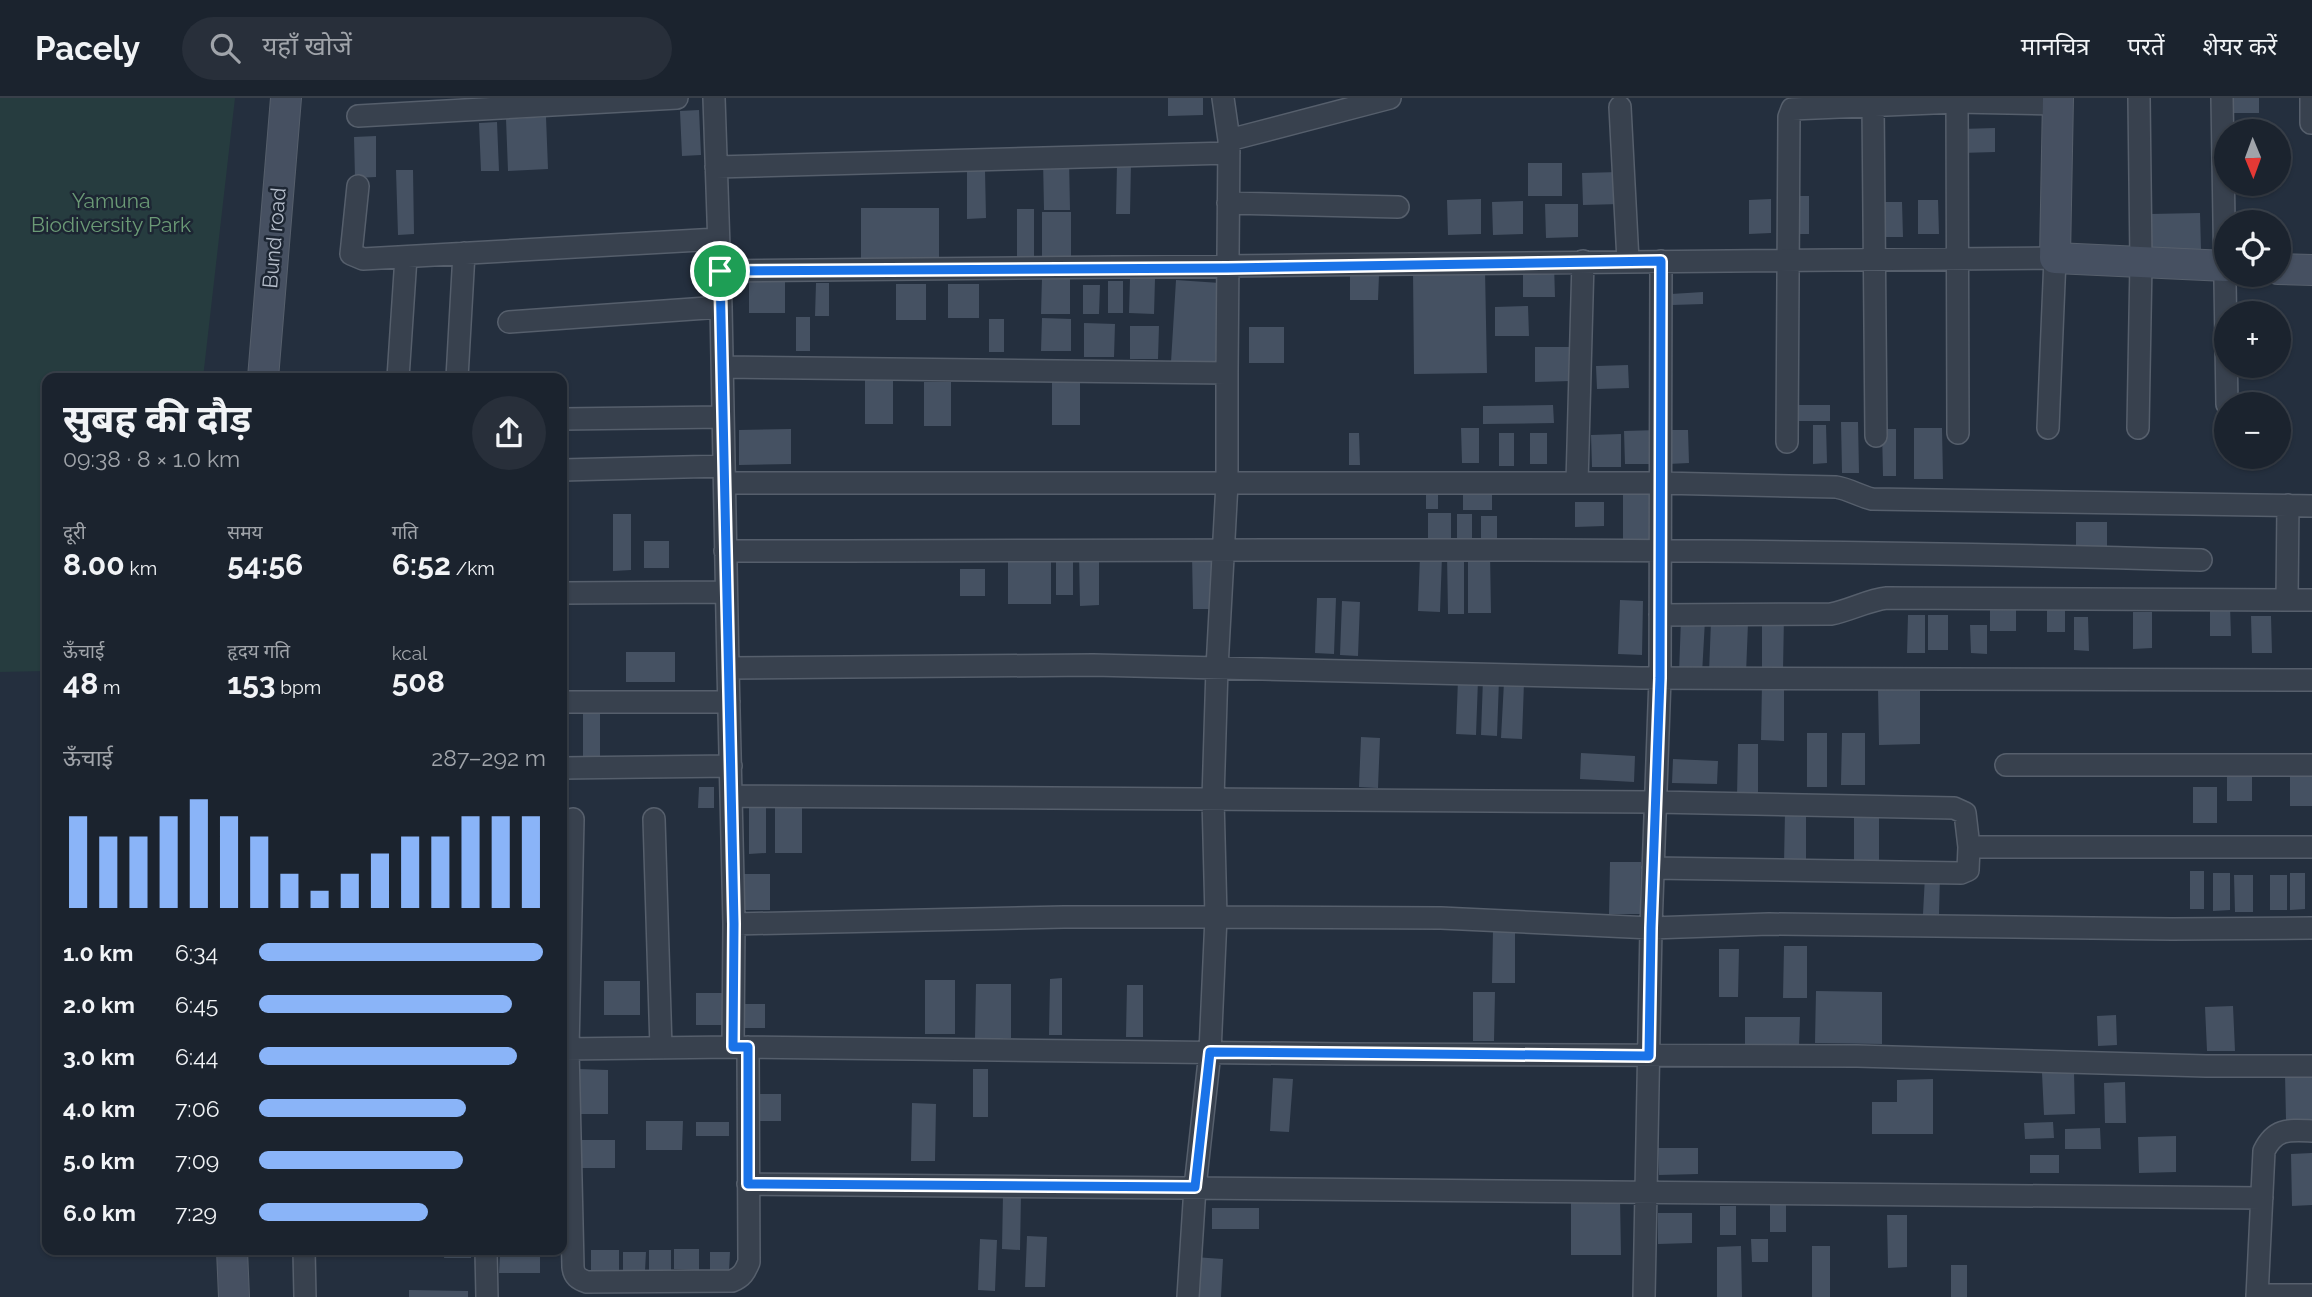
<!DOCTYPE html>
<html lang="hi">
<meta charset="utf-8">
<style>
body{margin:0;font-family:Raleway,"Noto Sans Devanagari",sans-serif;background:#282f3a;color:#f1f3f6;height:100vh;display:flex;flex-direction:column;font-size:26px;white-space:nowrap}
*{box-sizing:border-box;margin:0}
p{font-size:23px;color:#a0a4aa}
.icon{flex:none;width:38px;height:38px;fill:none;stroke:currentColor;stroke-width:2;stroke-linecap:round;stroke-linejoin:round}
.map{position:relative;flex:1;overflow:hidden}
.details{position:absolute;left:42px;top:275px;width:525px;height:882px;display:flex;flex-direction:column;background:#1b232e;border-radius:14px;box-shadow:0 2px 5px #0004,0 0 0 2px #39404a}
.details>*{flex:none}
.needle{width:46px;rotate:179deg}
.controls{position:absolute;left:2214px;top:21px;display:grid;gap:14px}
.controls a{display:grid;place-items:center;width:77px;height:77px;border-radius:50%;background:#1b232e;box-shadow:0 2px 5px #0004,0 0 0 2px #39404a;font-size:35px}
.pin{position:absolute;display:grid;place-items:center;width:60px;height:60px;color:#fff;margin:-30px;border:4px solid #fff;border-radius:50%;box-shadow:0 2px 7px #0007}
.round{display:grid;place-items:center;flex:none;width:74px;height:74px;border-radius:37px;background:#282f3a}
.head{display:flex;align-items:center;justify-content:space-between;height:119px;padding:0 21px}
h1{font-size:38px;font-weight:700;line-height:52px}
.figures{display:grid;grid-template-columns:repeat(3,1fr);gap:10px;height:119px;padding:7px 21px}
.figures div{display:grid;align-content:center}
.figures b{font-size:30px;font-weight:700}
.figures small{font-size:19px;font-weight:400}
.figures p{font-size:19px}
.chart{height:196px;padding:14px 21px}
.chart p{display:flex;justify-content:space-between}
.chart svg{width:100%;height:126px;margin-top:7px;stroke:#8ab4f8;stroke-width:6}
ul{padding:0 21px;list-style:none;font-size:23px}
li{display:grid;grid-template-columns:112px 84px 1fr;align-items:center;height:52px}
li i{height:18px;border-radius:9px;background:#8ab4f8}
header{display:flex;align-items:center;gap:42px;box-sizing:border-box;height:98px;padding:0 35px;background:#1b232e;border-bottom:2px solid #39404a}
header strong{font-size:33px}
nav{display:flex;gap:38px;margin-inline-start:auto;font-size:24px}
.search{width:490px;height:63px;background:#282f3a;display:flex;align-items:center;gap:18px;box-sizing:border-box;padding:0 24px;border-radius:38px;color:#a0a4aa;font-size:26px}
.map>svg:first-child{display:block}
.green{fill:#263c3f}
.building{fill:#455162}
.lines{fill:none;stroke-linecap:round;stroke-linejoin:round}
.street-casing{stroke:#565f6c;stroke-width:24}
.secondary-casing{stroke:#565f6c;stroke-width:32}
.street{stroke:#38414e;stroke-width:21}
.secondary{stroke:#465061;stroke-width:30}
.route-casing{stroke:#fff;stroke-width:14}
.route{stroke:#1a73e8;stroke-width:9}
.labels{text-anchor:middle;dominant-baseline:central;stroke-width:5;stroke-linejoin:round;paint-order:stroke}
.park-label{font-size:21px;fill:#6b9a76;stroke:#1d2633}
.street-label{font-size:21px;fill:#b4bcc9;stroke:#1d2633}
</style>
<header>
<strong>Pacely</strong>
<div class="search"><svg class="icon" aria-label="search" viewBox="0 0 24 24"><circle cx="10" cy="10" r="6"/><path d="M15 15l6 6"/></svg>यहाँ खोजें</div>
<nav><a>मानचित्र</a><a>परतें</a><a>शेयर करें</a></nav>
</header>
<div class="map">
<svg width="2312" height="1199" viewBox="0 0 2312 1199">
<rect width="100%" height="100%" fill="#242f3e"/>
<path class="green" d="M 0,0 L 235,0 L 203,280 L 47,280 L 47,573 L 0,574 Z"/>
<path class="building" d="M 1168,0 L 1203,0 L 1203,17 L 1168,18 Z
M 2226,0 L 2259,0 L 2259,15 L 2226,15 Z
M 699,12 L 701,57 L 682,58 L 680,13 Z
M 546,19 L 548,71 L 508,73 L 506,21 Z
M 497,24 L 499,73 L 481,73 L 479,25 Z
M 1995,30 L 1995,54 L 1961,55 L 1961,31 Z
M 376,38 L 376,79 L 355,80 L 354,39 Z
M 1043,61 L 1069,61 L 1070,112 L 1044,112 Z
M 1528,65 L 1562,65 L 1562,98 L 1528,98 Z
M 1117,66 L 1131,66 L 1130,116 L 1116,116 Z
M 396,72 L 413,72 L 414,136 L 398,137 Z
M 967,72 L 985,72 L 986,120 L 967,121 Z
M 1619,74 L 1620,106 L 1583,107 L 1582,75 Z
M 1789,98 L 1809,98 L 1809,136 L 1790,136 Z
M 1481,101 L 1481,136 L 1448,137 L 1447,102 Z
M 1771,101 L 1771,135 L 1749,136 L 1749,102 Z
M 1918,102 L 1938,102 L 1939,136 L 1918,136 Z
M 1523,103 L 1523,136 L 1493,137 L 1492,104 Z
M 1876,104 L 1902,104 L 1903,139 L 1877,139 Z
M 1545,106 L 1578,106 L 1578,139 L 1546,140 Z
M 861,110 L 939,110 L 939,165 L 861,166 Z
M 1017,111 L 1034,111 L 1034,165 L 1017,165 Z
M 1042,114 L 1071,114 L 1071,167 L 1042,167 Z
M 2200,115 L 2201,151 L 2150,151 L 2150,116 Z
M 1523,166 L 1554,166 L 1555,199 L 1523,199 Z
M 1485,172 L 1487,275 L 1414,276 L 1413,173 Z
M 1350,176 L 1379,177 L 1378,202 L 1350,202 Z
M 785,178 L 785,215 L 749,215 L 749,179 Z
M 1042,180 L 1070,180 L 1070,216 L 1041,216 Z
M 1130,181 L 1155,181 L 1154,216 L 1129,215 Z
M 1176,182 L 1220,185 L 1215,267 L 1171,264 Z
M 1108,183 L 1123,183 L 1123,215 L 1108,215 Z
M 816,185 L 829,185 L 829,218 L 815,218 Z
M 896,186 L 926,186 L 926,222 L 896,222 Z
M 948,186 L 979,186 L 979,220 L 948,220 Z
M 1083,187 L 1100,187 L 1099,216 L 1083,216 Z
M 1703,194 L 1703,206 L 1672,207 L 1671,196 Z
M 1528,208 L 1529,238 L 1495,238 L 1495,209 Z
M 796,219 L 810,219 L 810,253 L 796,253 Z
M 1042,220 L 1071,221 L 1071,253 L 1041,253 Z
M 989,221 L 1004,221 L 1004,254 L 989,254 Z
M 1084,225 L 1115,226 L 1114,259 L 1084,259 Z
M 1130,228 L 1159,228 L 1158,261 L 1130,261 Z
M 1249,229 L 1284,229 L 1284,265 L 1249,265 Z
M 1535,249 L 1570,249 L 1571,283 L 1535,284 Z
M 1628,267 L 1629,290 L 1597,291 L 1596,268 Z
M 1052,276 L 1080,276 L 1080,327 L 1052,327 Z
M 865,279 L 893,279 L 893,326 L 865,326 Z
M 924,284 L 951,284 L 951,328 L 924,328 Z
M 1553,307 L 1554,325 L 1483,326 L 1483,308 Z
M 1793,307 L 1830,307 L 1830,323 L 1793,323 Z
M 1841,324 L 1858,324 L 1859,375 L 1842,375 Z
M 1813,327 L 1826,327 L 1827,365 L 1813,366 Z
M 1461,330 L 1479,330 L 1479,365 L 1462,365 Z
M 1914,330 L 1942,330 L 1943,381 L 1914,381 Z
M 791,331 L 791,366 L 739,367 L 739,332 Z
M 1882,331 L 1896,331 L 1896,378 L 1883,378 Z
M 1658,332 L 1658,366 L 1625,366 L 1624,333 Z
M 1668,332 L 1688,332 L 1689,365 L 1668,366 Z
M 1349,335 L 1359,335 L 1360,367 L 1349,367 Z
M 1499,335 L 1514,335 L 1514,368 L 1499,368 Z
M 1530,335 L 1547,335 L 1547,366 L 1530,366 Z
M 1621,336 L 1621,369 L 1592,369 L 1591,337 Z
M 1463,387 L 1492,387 L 1492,412 L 1463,412 Z
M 1426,390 L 1438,390 L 1438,411 L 1426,411 Z
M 1656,393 L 1657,446 L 1623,447 L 1623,394 Z
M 1575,404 L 1604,404 L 1604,428 L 1575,429 Z
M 1428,415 L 1451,415 L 1451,443 L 1428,443 Z
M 613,416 L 631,416 L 631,472 L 613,473 Z
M 1457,416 L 1472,416 L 1472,442 L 1457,442 Z
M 1481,418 L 1497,418 L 1497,442 L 1481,442 Z
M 2076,424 L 2107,424 L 2107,454 L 2076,455 Z
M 644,443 L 669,443 L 669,470 L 644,470 Z
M 1468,454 L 1490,454 L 1491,515 L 1468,515 Z
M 1079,455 L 1099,455 L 1099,507 L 1080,508 Z
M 1464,455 L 1464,516 L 1448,516 L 1447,456 Z
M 1192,456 L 1212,456 L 1212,511 L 1193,511 Z
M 1008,457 L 1051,457 L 1051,506 L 1008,506 Z
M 1420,457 L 1442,458 L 1440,514 L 1418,513 Z
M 1056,459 L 1073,459 L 1073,497 L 1056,497 Z
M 960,471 L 985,471 L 985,498 L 960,498 Z
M 1317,500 L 1336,500 L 1334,556 L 1315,555 Z
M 1620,502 L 1643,503 L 1642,557 L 1618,556 Z
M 1342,503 L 1360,504 L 1358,558 L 1340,557 Z
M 1990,505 L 2016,505 L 2016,533 L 1990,533 Z
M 2047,507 L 2065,507 L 2065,534 L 2047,534 Z
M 2210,508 L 2230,508 L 2231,538 L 2210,538 Z
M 2133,514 L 2152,514 L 2152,550 L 2133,551 Z
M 1908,517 L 1925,517 L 1925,555 L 1907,555 Z
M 1928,517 L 1948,517 L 1948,552 L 1928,552 Z
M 1762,518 L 1784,518 L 1783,573 L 1762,573 Z
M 2251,518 L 2271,518 L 2272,555 L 2252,555 Z
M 2074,519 L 2088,519 L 2089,553 L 2074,552 Z
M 1681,521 L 1705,522 L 1702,576 L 1679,575 Z
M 1711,523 L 1748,525 L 1746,576 L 1709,575 Z
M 1970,527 L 1987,527 L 1987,556 L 1971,555 Z
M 626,554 L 675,554 L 675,584 L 626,584 Z
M 1483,580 L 1499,581 L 1497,638 L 1481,637 Z
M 1458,581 L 1478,582 L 1476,637 L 1456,636 Z
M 1504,584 L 1524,584 L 1522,641 L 1501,640 Z
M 1762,584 L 1784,585 L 1784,643 L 1761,642 Z
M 1920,589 L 1920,646 L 1879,647 L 1878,590 Z
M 583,613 L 600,614 L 600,666 L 583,666 Z
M 1807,635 L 1827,635 L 1827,689 L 1807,689 Z
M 1842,635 L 1865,635 L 1865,687 L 1841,687 Z
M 1361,639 L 1380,640 L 1378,690 L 1359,689 Z
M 1738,646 L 1758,646 L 1758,700 L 1737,700 Z
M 1581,655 L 1635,658 L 1634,684 L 1580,681 Z
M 1673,661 L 1718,663 L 1717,686 L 1672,685 Z
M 2227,673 L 2252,673 L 2252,703 L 2227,703 Z
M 2290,673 L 2312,673 L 2312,708 L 2290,708 Z
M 699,689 L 714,689 L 714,710 L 698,710 Z
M 2193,689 L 2217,689 L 2217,725 L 2193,725 Z
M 775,703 L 802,703 L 802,755 L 775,755 Z
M 749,707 L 766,707 L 766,755 L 749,756 Z
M 1785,713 L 1806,714 L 1806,766 L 1784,766 Z
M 1854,714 L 1879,714 L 1879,773 L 1854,772 Z
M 1610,764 L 1641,764 L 1640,816 L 1609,816 Z
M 2190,773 L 2204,773 L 2204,811 L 2190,811 Z
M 2213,775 L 2230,775 L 2230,812 L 2213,813 Z
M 2290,775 L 2305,775 L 2305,811 L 2290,812 Z
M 743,776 L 770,776 L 770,812 L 742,812 Z
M 2234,777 L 2253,777 L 2253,814 L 2235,814 Z
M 2270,777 L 2287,777 L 2287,812 L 2270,812 Z
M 1925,778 L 1940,778 L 1939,816 L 1923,816 Z
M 1493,831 L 1515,831 L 1515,885 L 1492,885 Z
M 1784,848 L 1807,848 L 1807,900 L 1783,900 Z
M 1719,851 L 1739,851 L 1738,899 L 1719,899 Z
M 1062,880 L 1062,937 L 1049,937 L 1050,881 Z
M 925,882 L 955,882 L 955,936 L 925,936 Z
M 604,883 L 640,883 L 640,917 L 604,917 Z
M 976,886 L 1011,886 L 1011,940 L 975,940 Z
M 1127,887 L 1143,887 L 1143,939 L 1126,939 Z
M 1816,893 L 1882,894 L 1882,946 L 1815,945 Z
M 1473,894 L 1495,894 L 1494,943 L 1473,943 Z
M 696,895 L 728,895 L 728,927 L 696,927 Z
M 743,906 L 765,906 L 765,930 L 743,930 Z
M 2233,908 L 2235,953 L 2207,953 L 2205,909 Z
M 2116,917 L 2117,947 L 2098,948 L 2097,918 Z
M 1745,919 L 1800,919 L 1799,949 L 1745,948 Z
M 578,971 L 608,972 L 608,1016 L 577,1016 Z
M 973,971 L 988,971 L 988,1019 L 973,1019 Z
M 2074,974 L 2075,1016 L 2044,1017 L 2042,975 Z
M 2285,976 L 2312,976 L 2312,1022 L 2286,1022 Z
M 1273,980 L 1293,981 L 1289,1034 L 1270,1033 Z
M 1933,981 L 1933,1036 L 1872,1036 L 1872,1004 L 1897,1004 L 1897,982 Z
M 2125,984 L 2126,1025 L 2105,1025 L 2104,985 Z
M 756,996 L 781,996 L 781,1023 L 755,1023 Z
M 912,1005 L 936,1006 L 935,1063 L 911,1063 Z
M 646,1023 L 683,1023 L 682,1052 L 646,1052 Z
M 696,1024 L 729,1024 L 729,1038 L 696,1038 Z
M 2053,1024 L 2054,1040 L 2025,1041 L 2024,1025 Z
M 2100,1030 L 2101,1051 L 2065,1051 L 2065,1031 Z
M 2176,1038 L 2176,1074 L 2139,1075 L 2138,1039 Z
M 581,1042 L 615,1042 L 615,1070 L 581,1070 Z
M 1658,1050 L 1698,1050 L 1698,1076 L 1659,1077 Z
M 2312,1055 L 2312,1107 L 2292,1108 L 2291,1056 Z
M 2030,1057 L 2059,1057 L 2059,1075 L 2030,1075 Z
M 1003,1096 L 1021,1096 L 1020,1152 L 1002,1151 Z
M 1571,1100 L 1620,1100 L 1621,1157 L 1571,1157 Z
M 1786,1106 L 1786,1134 L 1770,1134 L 1770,1107 Z
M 1720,1108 L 1736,1108 L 1736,1137 L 1720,1137 Z
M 1212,1110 L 1259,1110 L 1259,1131 L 1212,1131 Z
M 1658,1115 L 1692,1115 L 1692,1145 L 1658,1146 Z
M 1887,1117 L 1907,1117 L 1907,1169 L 1888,1170 Z
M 1027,1138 L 1047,1139 L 1045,1189 L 1025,1189 Z
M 980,1141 L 997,1142 L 995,1193 L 978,1192 Z
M 1751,1141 L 1768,1141 L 1768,1164 L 1752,1164 Z
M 1741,1148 L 1742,1199 L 1717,1199 L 1717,1149 Z
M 1812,1148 L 1830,1148 L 1830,1199 L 1812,1199 Z
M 674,1151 L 699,1151 L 699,1172 L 674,1171 Z
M 445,1152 L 472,1152 L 471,1160 L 444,1160 Z
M 591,1152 L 619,1152 L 619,1173 L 591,1172 Z
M 649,1152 L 671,1152 L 671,1172 L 649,1172 Z
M 500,1154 L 540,1154 L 540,1175 L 499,1175 Z
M 623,1154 L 646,1154 L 645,1173 L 623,1173 Z
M 710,1154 L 730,1154 L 729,1173 L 710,1173 Z
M 1194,1159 L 1223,1161 L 1221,1199 L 1192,1199 Z
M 1951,1167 L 1967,1167 L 1967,1199 L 1951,1199 Z
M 409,1192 L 468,1193 L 468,1199 L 409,1199 Z"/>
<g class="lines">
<defs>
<path id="street" d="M 714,0 L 721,209 L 728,570 L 1093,567 L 1641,580 L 2312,582
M 1957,0 L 1958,335
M 2222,0 L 2227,306
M 2311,0 L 2311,25
M 1873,6 L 1876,338
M 1620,9 L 1628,163
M 358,18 L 677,0
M 1229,42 L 1390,0
M 716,69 L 1229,55
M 358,88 L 351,156 L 363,161 L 718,141
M 1228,105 L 1398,109
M 720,173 C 1165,170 1610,162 2055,160 L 2048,330
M 509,224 L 721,209
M 723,269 L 1227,275 L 1229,42 L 1223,0
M 398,280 L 406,159
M 457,280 L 464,155
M 562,321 L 723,319
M 2138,330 L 2141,164 L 2139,0
M 1787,344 L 1789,19 L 1792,11 L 1957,4 L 2058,6
M 562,372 L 724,368
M 725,385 L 1660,385 L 1836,389 C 1849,391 1859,398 1872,401 L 2312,408
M 1577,385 L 1583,163
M 725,453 C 1217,453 1710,447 2201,462
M 562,495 L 726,494
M 2287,502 L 2288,407
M 1660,517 L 1831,516 C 1851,512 1868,502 1887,500 L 2312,502
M 728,570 L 734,826 L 733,949
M 562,604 L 729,604
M 2006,667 L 2312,667
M 562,670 L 731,668
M 731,698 L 1655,704 L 1954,710 L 1965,715 L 1969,749 L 2312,749
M 573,721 L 568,951 L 573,1169 C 574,1178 578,1181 587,1184 L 732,1183 C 742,1179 745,1174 749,1164 L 748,949
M 654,721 L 661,950
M 1653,770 L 1961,775 L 1968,772 L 1969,749
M 734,826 L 1064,819 L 1216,819 L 1441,820 L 1651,830 L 1769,826 L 2172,831 L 2312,830
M 562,951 L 733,949 L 1347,956 L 1857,958 L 2206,968 L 2312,968
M 748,1086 L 2262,1100
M 304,1152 L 305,1199
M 486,1152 L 487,1199
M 2257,1197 L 2312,1197
M 1188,1199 L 1195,1089 L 1210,954 L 1216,819 L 1213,701 L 1217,570 L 1227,385 L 1227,275
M 1644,1199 L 1651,830 L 1660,580 L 1661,163
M 2257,1199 L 2264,1053 C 2275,1030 2289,1032 2312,1033"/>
<path id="secondary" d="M 2058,0 L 2055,160 L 2226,168
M 2278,171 L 2312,172
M 263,280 L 286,0
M 232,1152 L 234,1199"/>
</defs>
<use href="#street" class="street-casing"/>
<use href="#secondary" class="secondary-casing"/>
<use href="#street" class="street"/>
<use href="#secondary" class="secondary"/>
</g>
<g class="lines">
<defs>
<path id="route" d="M 1661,163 L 1660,580 L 1651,830 L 1649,958 L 1210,954 L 1195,1089 L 748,1086 L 748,949 L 733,949 L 734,826 L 720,173 L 1227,170 Z"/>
</defs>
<use href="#route" class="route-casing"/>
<use href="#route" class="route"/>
</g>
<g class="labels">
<g class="park-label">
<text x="111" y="102">Yamuna<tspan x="111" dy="24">Biodiversity Park</tspan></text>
</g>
<g class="street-label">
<text transform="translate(274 140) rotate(-85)">Bund road</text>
</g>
</g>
</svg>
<div class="controls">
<a><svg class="needle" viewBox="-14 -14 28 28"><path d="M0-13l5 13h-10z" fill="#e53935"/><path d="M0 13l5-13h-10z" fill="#a0a4aa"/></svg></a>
<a><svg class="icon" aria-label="locate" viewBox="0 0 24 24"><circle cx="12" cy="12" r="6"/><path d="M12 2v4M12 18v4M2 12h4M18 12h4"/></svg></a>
<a>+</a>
<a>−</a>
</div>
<div class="pin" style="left:720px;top:173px;background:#1e9e55"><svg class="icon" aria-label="arrive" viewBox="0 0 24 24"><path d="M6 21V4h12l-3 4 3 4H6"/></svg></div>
<section class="details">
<div class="head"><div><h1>सुबह की दौड़</h1><p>09:38 · 8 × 1.0 km</p></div><a class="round"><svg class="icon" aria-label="share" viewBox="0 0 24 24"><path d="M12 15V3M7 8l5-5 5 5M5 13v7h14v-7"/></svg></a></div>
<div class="figures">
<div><p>दूरी</p><b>8.00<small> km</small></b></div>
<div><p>समय</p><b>54:56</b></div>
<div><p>गति</p><b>6:52<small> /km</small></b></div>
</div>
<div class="figures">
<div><p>ऊँचाई</p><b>48<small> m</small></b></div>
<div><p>हृदय गति</p><b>153<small> bpm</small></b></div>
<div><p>kcal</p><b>508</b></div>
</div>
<div class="chart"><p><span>ऊँचाई</span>287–292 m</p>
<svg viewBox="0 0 160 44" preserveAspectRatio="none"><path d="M5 44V12M15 44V19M25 44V19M35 44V12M45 44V6M55 44V12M65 44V19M75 44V32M85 44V38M95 44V32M105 44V25M115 44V19M125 44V19M135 44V12M145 44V12M155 44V12"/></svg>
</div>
<ul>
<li><b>1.0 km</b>6:34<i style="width:99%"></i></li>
<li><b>2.0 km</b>6:45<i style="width:88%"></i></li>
<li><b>3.0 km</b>6:44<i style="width:90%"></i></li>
<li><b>4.0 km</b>7:06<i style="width:72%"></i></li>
<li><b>5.0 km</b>7:09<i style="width:71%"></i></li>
<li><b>6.0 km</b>7:29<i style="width:59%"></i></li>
</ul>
</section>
</div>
